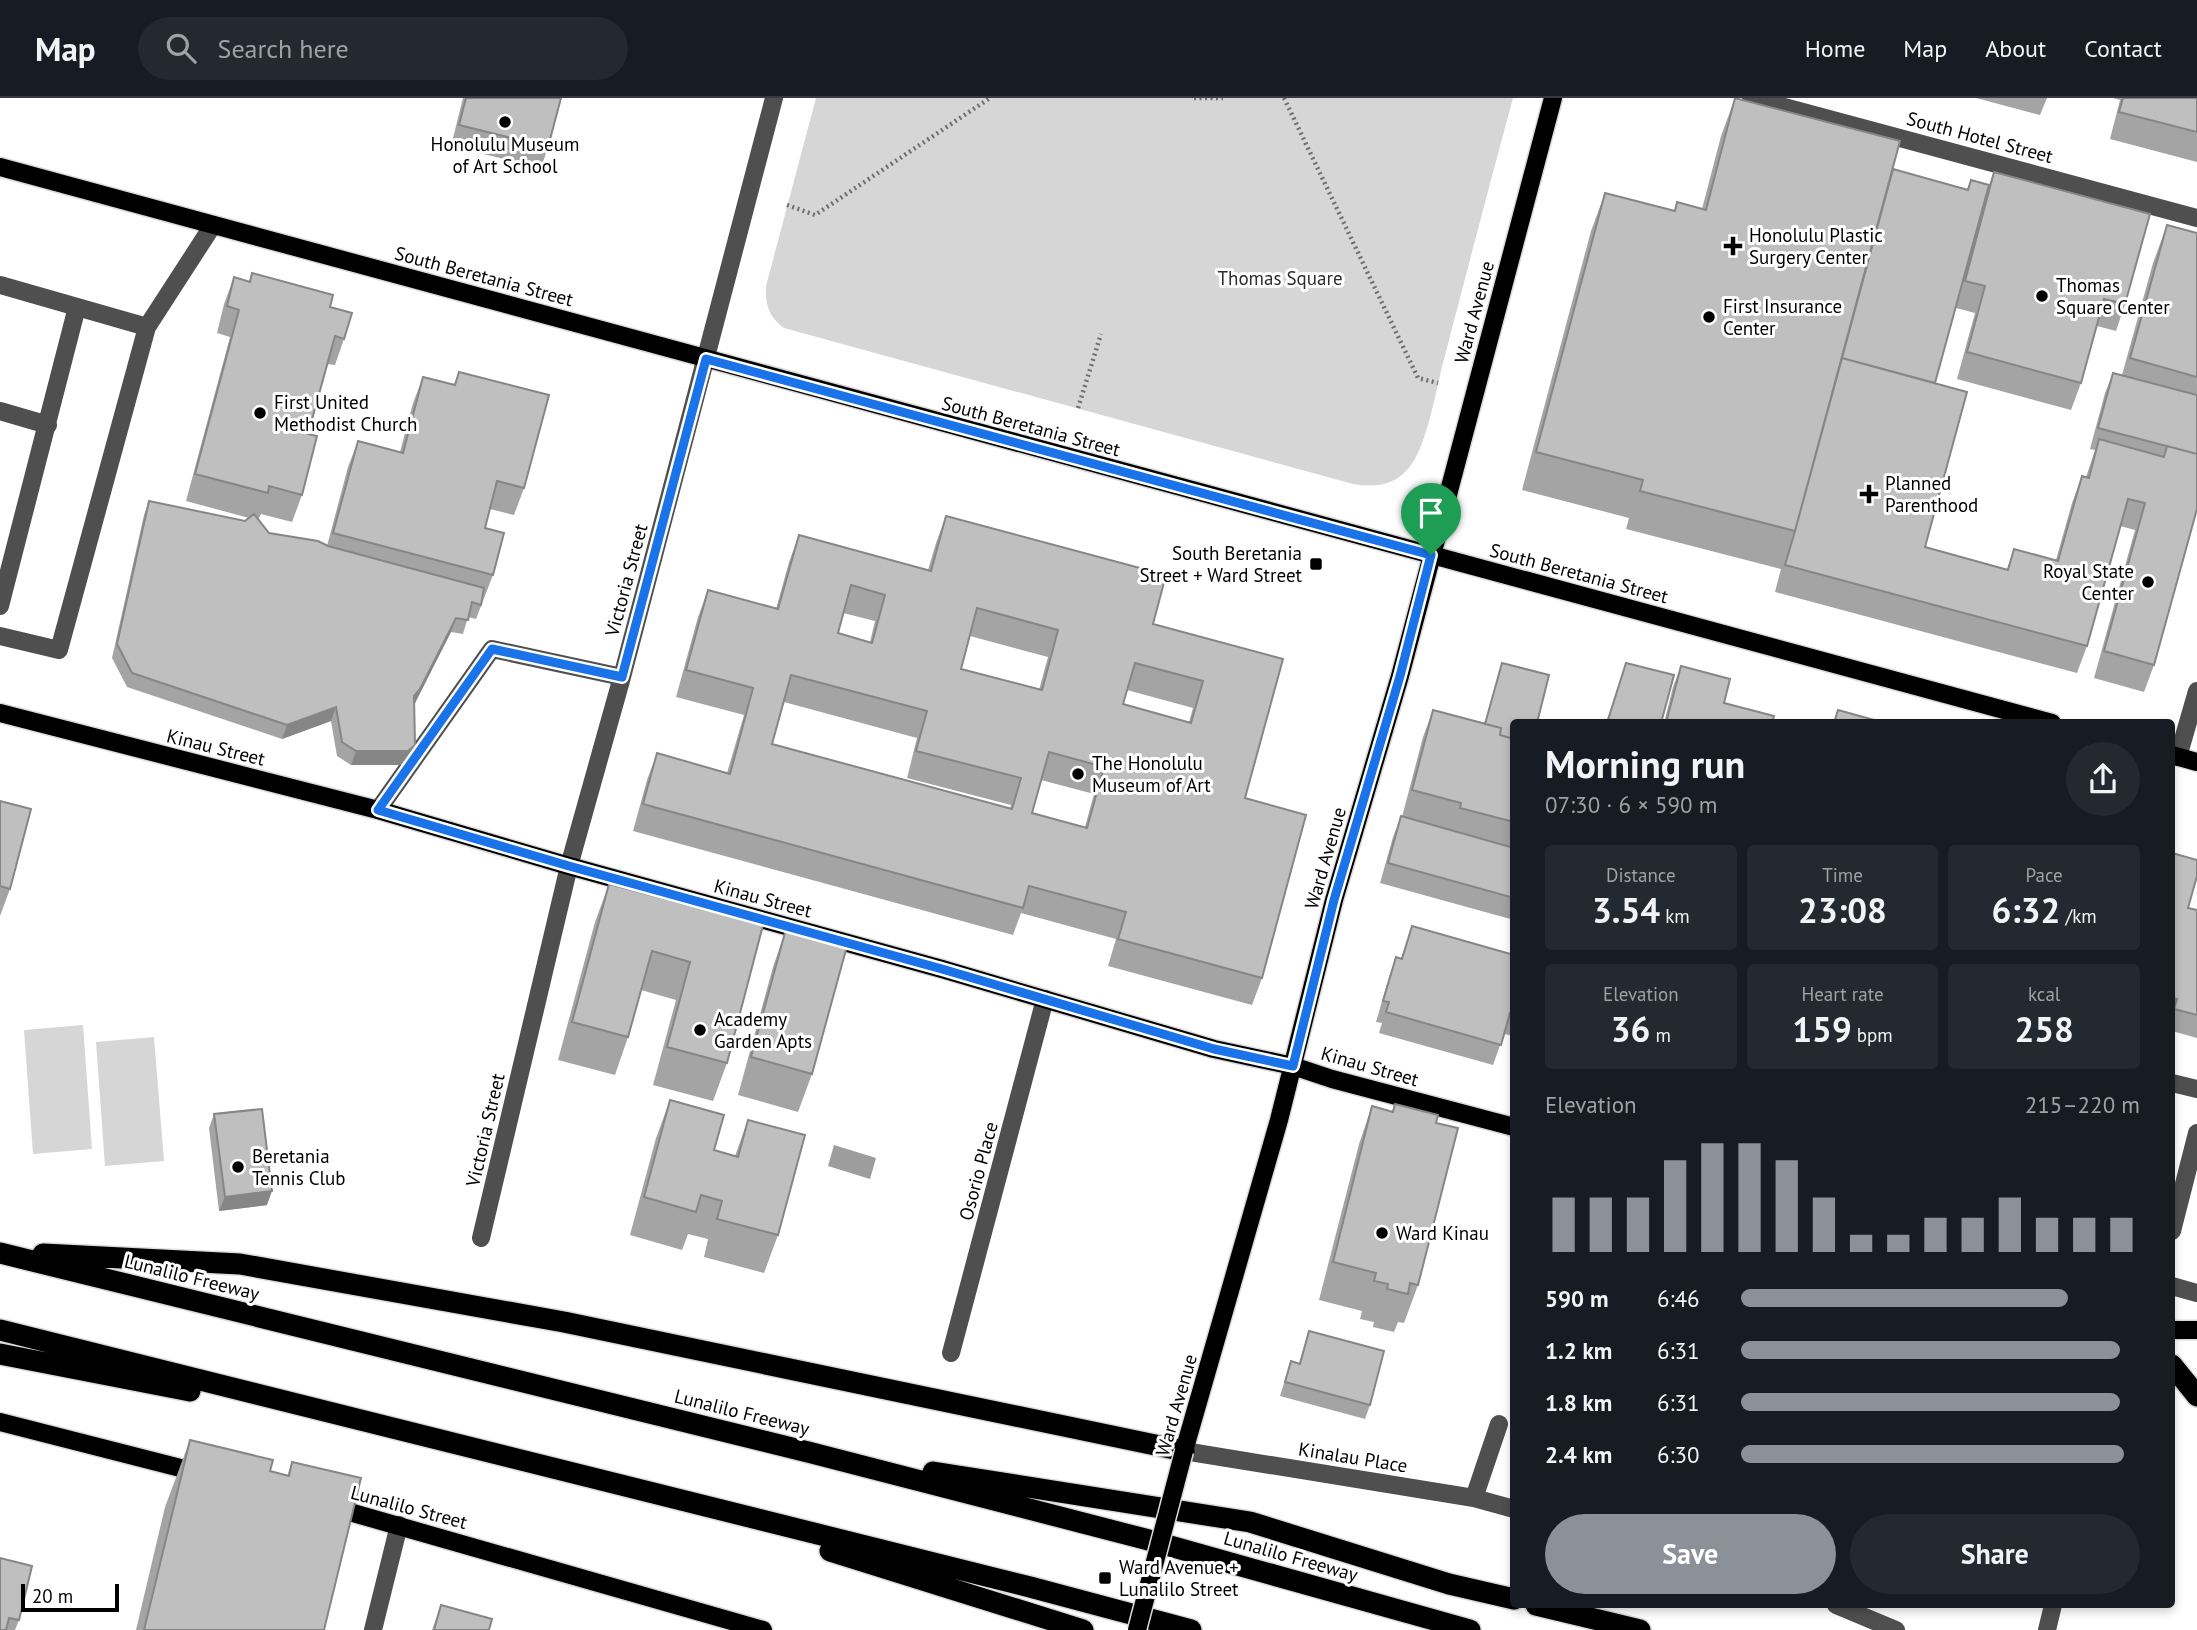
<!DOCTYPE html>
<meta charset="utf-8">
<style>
body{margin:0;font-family:"PT Sans",sans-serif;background:#242831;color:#f1f3f6;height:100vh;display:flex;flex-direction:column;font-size:26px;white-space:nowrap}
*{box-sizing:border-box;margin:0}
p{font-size:23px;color:#9ea1a6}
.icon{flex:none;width:38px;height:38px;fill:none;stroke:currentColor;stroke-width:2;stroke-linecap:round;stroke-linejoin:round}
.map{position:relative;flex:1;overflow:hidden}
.sheet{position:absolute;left:1510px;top:621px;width:665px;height:889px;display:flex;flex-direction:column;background:#171b24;border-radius:7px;box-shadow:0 4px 10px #0003}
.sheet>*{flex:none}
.scale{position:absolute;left:21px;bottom:18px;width:98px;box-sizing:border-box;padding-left:7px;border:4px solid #000;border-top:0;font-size:19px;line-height:24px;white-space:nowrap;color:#000;-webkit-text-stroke:5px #fff;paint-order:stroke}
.pin{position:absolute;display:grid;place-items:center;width:60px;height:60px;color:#fff;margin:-72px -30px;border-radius:50% 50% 50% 0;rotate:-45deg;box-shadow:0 0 7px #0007}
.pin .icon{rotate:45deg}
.round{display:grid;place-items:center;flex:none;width:74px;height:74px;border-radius:37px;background:#242831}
.headline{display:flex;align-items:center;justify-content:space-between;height:119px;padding:0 35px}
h1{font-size:38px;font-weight:700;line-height:52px}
.stats{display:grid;grid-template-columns:repeat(3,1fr);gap:10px;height:119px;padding:7px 35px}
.stats div{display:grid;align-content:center;border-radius:7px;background:#242831;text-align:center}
.stats b{font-size:35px;font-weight:700}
.stats small{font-size:19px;font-weight:400}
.stats p{font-size:19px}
.chart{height:196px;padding:14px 35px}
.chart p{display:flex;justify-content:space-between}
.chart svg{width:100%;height:126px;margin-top:7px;stroke:#8c9099;stroke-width:6}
.action{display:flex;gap:14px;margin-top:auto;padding:14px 35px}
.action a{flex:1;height:80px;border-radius:42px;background:#8c9099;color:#fff;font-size:28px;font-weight:700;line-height:80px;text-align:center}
.action a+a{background:#242831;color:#f1f3f6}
ul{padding:0 35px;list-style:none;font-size:23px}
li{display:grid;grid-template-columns:112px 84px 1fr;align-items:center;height:52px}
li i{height:18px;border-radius:9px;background:#8c9099}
header{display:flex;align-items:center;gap:42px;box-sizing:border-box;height:98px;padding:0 35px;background:#171b24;border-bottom:2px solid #363941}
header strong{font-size:33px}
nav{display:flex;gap:38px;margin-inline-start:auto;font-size:24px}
.search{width:490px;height:63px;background:#242831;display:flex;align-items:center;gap:18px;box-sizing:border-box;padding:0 24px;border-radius:38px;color:#9ea1a6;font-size:26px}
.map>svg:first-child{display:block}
.green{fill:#d6d6d6}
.water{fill:#9d9d9d}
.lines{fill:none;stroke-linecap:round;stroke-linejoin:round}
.major-casing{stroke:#dbdbdb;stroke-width:21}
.highway-casing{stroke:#dbdbdb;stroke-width:24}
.path{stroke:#717171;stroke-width:4.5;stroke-dasharray:2 3.5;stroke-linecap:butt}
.minor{stroke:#4f4f4f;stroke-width:18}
.major{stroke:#000;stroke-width:18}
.highway{stroke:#000;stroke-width:21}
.major-bridge-casing{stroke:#dbdbdb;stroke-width:21;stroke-linecap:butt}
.major-bridge{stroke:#000;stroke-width:18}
.wall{fill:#a4a4a4;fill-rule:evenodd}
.shaded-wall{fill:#868686}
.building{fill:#bfbfbf;stroke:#868686;stroke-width:2;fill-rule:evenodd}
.route-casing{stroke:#fff;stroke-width:14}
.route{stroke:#1a73e8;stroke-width:9}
.poi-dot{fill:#000;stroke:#fff;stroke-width:2.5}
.labels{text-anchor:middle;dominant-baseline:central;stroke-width:6;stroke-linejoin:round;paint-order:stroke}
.street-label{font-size:19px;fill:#000;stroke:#fff}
.poi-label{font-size:19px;fill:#000;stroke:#fff;text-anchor:start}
.park-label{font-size:19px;fill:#2d2d2d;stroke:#fff}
</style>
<header>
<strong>Map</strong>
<div class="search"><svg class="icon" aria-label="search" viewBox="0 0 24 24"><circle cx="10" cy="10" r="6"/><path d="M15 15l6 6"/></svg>Search here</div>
<nav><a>Home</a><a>Map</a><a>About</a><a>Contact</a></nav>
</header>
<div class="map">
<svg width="2197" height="1532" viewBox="0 0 2197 1532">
<rect width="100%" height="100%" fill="#fff"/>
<path class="green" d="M 816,0 L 1513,0 C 1489,88 1466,177 1443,265 C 1436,292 1427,346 1411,367 C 1397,387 1376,390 1353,386 L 784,230 C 769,219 765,207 766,188 Z
M 83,927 L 92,1051 L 33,1056 L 24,932 Z
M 154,939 L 164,1063 L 105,1068 L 96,944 Z"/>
<path class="water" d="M 834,1047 L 876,1060 L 870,1081 L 828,1068 Z"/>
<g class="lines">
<defs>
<path id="major" d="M 0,69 L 2052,625
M 0,615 L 378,712 L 569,768 L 942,871 L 1214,951 L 1293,968 L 1332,981 L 1514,1029
M 2172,657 L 2197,664
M 2172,1232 L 2197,1232
M 0,1324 L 204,1376
M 1184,1353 L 1279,1022 L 1334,802 L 1400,578 L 1553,0
M 332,1409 L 763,1532"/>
<path id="highway" d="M 0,1155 L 812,1355 L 1145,1441 L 1470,1532
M 43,1156 L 240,1166 L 564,1224 L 1184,1353
M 0,1232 L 1030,1489 L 1191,1532
M 0,1256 L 190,1293
M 2172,1267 L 2197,1298
M 933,1374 L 1250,1424 L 1449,1486 L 1514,1501
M 830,1453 L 1083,1532
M 1536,1507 L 1640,1532"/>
</defs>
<use href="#major" class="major-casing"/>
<use href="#highway" class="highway-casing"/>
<path class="path" d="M 1194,0 L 1223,0
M 1284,0 L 1418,280 L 1438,285
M 787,107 L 815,117 L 990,0
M 1078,310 L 1101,236"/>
<path class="minor" d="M 1751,0 L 2197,120
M 0,187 L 147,229
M 0,313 L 48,327
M 0,508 L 77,209
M 0,538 L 59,552 L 147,229 L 213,127
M 2178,659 L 2197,593
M 378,712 L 492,551 L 622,579
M 2172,985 L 2197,991
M 2172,1133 L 2197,1035
M 481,1140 L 569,768 L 622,579 L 774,0
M 2172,1188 L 2197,1195
M 951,1255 L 1045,901
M 1184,1353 L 1474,1400 L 1514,1411
M 1474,1400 L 1499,1326
M 1836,1507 L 1896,1532
M 373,1532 L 399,1427
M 2047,1532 L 2053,1507"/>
<use href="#major" class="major"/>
<use href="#highway" class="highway"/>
<defs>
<path id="major-bridge" d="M 1137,1532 L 1184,1353"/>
</defs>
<use href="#major-bridge" class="major-bridge-casing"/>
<use href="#major-bridge" class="major-bridge"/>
</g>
<path class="wall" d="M 463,0 L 561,0 L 548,49 L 541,70 L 451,48 Z
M 1735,0 L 1893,71 L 1967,91 L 1971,82 L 1989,87 L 1994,74 L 2125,206 L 2116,233 L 2097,228 L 2081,285 L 2071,312 L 1957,281 L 1975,215 L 1956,210 L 1935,285 L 1925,449 L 2007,471 L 2014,451 L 2056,462 L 2072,405 L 2082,378 L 2086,379 L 2095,352 L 2090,351 L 2105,295 L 2113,275 L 2122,277 L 2153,165 L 2167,127 L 2197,135 L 2197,411 L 2154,567 L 2144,594 L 2094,580 L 2135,432 L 2120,428 L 2087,548 L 2077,575 L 1775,494 L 1781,471 L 1626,431 L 1629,420 L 1522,392 L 1591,133 L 1605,95 L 1674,113 L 1677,104 L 1702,111 L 1721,38 Z
M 1976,0 L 2047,0 L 2040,17 Z
M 2113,0 L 2197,0 L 2197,64 L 2110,41 L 2120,2 Z
M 252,175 L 330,209 L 344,241 L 335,267 L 327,266 L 308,336 L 302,397 L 292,424 L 261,416 L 258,422 L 269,435 L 327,448 L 348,369 L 358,343 L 400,354 L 413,305 L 423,279 L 454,287 L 459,274 L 524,390 L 514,417 L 490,411 L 485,430 L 493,477 L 476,521 L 468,519 L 463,536 L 451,534 L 414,607 L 410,661 L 402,667 L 351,667 L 337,658 L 331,623 L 282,641 L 127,589 L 112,560 L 144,417 L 149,403 L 245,423 L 249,420 L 186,403 L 230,239 L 217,235 L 224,206 L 234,179 L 249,183 Z
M 946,418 L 1153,526 L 1283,561 L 1245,700 L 1262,880 L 1252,907 L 1108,868 L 1116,841 L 1021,815 L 1013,837 L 633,733 L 647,682 L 657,655 L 727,675 L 744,617 L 676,599 L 698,519 L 708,492 L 776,511 L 789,464 L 799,437 L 928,472 L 936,445 ZM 843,515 L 875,523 L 870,544 L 838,535 ZM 970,538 L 1048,559 L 1039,592 L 961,571 ZM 1127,592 L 1193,610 L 1189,624 L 1123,606 ZM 784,604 L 917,640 L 907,680 L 1011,707 L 1010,711 L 772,646 ZM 1041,682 L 1094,696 L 1085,729 L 1032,715 Z
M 1502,565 L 1514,625 L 1514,822 L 1380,785 L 1393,739 L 1401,718 L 1402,719 L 1423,639 L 1433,612 L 1485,625 Z
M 1626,565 L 1661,625 L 1606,625 Z
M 1681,568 L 1724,605 L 1772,625 L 1664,625 L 1673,589 Z
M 0,703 L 10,791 L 0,818 Z
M 2172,755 L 2188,810 L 2197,812 L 2197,940 L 2172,933 Z
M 609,786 L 763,827 L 727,965 L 713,1003 L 653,987 L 676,902 L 641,892 L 628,939 L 615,977 L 558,962 L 595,824 Z
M 1412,828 L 1514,857 L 1514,938 L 1504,936 L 1493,967 L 1379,935 L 1382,925 L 1376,924 L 1389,879 L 1396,859 L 1401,860 Z
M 786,831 L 812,976 L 798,1014 L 738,997 L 773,869 Z
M 670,1002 L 714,1052 L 735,1058 L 748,1022 L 778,1137 L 764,1175 L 704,1159 L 708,1141 L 688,1136 L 682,1152 L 630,1137 L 656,1040 Z
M 1395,1006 L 1436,1025 L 1418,1187 L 1404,1225 L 1398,1224 L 1394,1234 L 1373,1229 L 1374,1224 L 1360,1221 L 1362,1213 L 1319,1202 L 1359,1046 L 1372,1008 L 1392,1013 Z
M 214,1016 L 267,1107 L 219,1113 L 209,1030 Z
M 1309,1233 L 1370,1307 L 1365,1321 L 1280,1298 L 1291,1263 L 1299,1265 Z
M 190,1342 L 270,1373 L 287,1378 L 292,1364 L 324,1532 L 136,1532 L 165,1409 Z
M 0,1460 L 19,1522 L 15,1532 L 0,1532 Z
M 441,1507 L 489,1532 L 432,1532 Z"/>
<path class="shaded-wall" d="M 456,520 L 451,534 L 415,605 L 408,612 L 414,598 Z
M 336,609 L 331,623 L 282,641 L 287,627 Z
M 415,647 L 410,661 L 402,667 L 351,667 L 356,653 Z
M 272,1093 L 267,1107 L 219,1113 L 225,1099 Z"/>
<path class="building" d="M 466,0 L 561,0 L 548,49 L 459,27 Z
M 1735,0 L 1900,43 L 1795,433 L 1640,393 L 1643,382 L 1536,354 L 1605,95 L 1675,113 L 1677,104 L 1706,112 Z
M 2123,0 L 2197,0 L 2197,34 L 2119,14 Z
M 1893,71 L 1968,92 L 1971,82 L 1989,87 L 1935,285 L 1842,260 Z
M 1994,74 L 2150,116 L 2125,206 L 2104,201 L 2081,285 L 1967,254 L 1985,188 L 1965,183 Z
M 2167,127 L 2197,135 L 2197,279 L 2130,260 Z
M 252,175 L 333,197 L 330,209 L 352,215 L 344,241 L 335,238 L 308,336 L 317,338 L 302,397 L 269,388 L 268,395 L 195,376 L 239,212 L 227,208 L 234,179 L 250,184 Z
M 1842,260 L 1967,294 L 1925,449 L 2008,472 L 2014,451 L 2058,463 L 2082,378 L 2089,380 L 2099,341 L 2164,359 L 2167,348 L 2197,356 L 2197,411 L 2154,567 L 2104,553 L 2145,405 L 2128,401 L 2087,548 L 1785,467 L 1795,433 Z
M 459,274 L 549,297 L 524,390 L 497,383 L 485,430 L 504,435 L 493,477 L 333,435 L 358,343 L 403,355 L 423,279 L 455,287 Z
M 2113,275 L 2197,297 L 2197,356 L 2098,330 Z
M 149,403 L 245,423 L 254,416 L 269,435 L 318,443 L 328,448 L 484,490 L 481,507 L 472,504 L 468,522 L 456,520 L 420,591 L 414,598 L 415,647 L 408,653 L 356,653 L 342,644 L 336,609 L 287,627 L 132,575 L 117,546 Z
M 946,418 L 1166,477 L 1153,526 L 1283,561 L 1245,700 L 1306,717 L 1262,880 L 1118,841 L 1126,814 L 1029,788 L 1023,810 L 643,706 L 657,655 L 730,676 L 753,590 L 686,572 L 708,492 L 778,511 L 799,437 L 931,473 ZM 851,487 L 885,497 L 872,545 L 838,535 ZM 977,510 L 1058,532 L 1042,592 L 961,571 ZM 1135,565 L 1203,583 L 1191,625 L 1123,606 ZM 791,577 L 927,613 L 916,653 L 1021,680 L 1012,711 L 772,646 ZM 1049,654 L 1104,669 L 1087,730 L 1032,715 Z
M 1502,565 L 1549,577 L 1537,625 L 1514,625 L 1514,641 L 1500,637 L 1501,630 L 1485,626 Z
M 1626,565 L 1674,577 L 1661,625 L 1607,625 Z
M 1681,568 L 1730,581 L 1724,605 L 1774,618 L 1772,625 L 1666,625 Z
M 1433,612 L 1501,630 L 1500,637 L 1514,641 L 1514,724 L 1460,710 L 1461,705 L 1412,692 Z
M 1838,612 L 1885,625 L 1834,625 Z
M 0,703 L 31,711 L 10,791 L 0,788 Z
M 1401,718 L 1514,750 L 1514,800 L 1388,765 Z
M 2172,755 L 2197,762 L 2197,778 L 2188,810 L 2197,812 L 2197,917 L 2174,911 L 2177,901 L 2172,900 Z
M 609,786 L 763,827 L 727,965 L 667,949 L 690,864 L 652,853 L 628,939 L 572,924 Z
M 1412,828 L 1514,857 L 1514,916 L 1510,915 L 1501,947 L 1386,914 L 1389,904 L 1383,903 L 1396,859 L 1402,861 Z
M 786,831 L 847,848 L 812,976 L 751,959 Z
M 670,1002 L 724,1017 L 714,1052 L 738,1059 L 748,1022 L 805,1037 L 778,1137 L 717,1121 L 722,1103 L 701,1097 L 696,1114 L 644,1099 Z
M 1395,1006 L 1438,1017 L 1436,1025 L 1458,1030 L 1418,1187 L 1410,1185 L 1408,1196 L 1387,1191 L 1388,1186 L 1374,1183 L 1376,1175 L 1333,1164 L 1372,1008 L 1393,1014 Z
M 262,1011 L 272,1093 L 225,1099 L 214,1016 Z
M 1309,1233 L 1384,1253 L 1370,1307 L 1285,1284 L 1291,1263 L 1300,1266 Z
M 190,1342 L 273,1362 L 270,1373 L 289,1378 L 292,1364 L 361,1380 L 324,1532 L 144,1532 Z
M 0,1460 L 32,1468 L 19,1522 L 9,1520 L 6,1532 L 0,1532 Z
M 441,1507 L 492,1521 L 489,1532 L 434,1532 Z"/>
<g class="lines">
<defs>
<path id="route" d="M 706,261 L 1431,457 L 1400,578 L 1334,802 L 1293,968 L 1214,951 L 942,871 L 569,768 L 378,712 L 492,551 L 622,579 Z"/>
</defs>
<use href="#route" class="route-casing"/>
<use href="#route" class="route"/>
</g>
<g class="poi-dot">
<circle cx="505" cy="24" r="7"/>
<path d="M1729.5 137.5h7v7h7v7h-7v7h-7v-7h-7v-7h7z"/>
<circle cx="2042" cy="198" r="7"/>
<circle cx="1709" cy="219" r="7"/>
<circle cx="260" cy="315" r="7"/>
<path d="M1865.5 385.5h7v7h7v7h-7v7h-7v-7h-7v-7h7z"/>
<rect x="1309" y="459" width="14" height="14" rx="3.5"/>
<circle cx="2148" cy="484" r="7"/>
<circle cx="1078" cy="676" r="7"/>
<circle cx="700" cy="932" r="7"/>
<circle cx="238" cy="1069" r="7"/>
<circle cx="1382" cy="1135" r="7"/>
<rect x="1098" y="1473" width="14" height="14" rx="3.5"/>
</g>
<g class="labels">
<g class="street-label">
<text transform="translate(1980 39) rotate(15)">South Hotel Street</text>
<text transform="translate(484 178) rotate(15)">South Beretania Street</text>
<text transform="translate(1474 214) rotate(-75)">Ward Avenue</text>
<text transform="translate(1031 328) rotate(15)">South Beretania Street</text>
<text transform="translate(1579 475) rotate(15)">South Beretania Street</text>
<text transform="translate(626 482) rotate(-75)">Victoria Street</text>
<text transform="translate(216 649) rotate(14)">Kinau Street</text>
<text transform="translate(1325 760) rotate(-74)">Ward Avenue</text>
<text transform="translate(763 800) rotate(15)">Kinau Street</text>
<text transform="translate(1370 968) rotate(16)">Kinau Street</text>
<text transform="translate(485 1032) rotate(-77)">Victoria Street</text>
<text transform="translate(978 1073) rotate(-75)">Osorio Place</text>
<text transform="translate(192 1179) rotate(14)">Lunalilo Freeway</text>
<text transform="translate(1176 1307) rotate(-74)">Ward Avenue</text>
<text transform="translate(742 1314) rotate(14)">Lunalilo Freeway</text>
<text transform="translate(1353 1359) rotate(9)">Kinalau Place</text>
<text transform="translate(409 1409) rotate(15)">Lunalilo Street</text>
<text transform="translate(1291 1458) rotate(16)">Lunalilo Freeway</text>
</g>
<g class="poi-label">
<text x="505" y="46" text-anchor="middle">Honolulu Museum<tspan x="505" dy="22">of Art School</tspan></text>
<text x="1749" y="137">Honolulu Plastic<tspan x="1749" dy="22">Surgery Center</tspan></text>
<text x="2056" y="187">Thomas<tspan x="2056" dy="22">Square Center</tspan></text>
<text x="1723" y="208">First Insurance<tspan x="1723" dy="22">Center</tspan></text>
<text x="274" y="304">First United<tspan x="274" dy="22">Methodist Church</tspan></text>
<text x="1885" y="385">Planned<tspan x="1885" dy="22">Parenthood</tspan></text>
<text x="1302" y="455" text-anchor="end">South Beretania<tspan x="1302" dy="22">Street + Ward Street</tspan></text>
<text x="2134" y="473" text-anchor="end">Royal State<tspan x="2134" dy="22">Center</tspan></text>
<text x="1092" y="665">The Honolulu<tspan x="1092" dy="22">Museum of Art</tspan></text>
<text x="714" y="921">Academy<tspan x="714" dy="22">Garden Apts</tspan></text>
<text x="252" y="1058">Beretania<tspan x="252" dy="22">Tennis Club</tspan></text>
<text x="1396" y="1135">Ward Kinau</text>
<text x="1119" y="1469">Ward Avenue +<tspan x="1119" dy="22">Lunalilo Street</tspan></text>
</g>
<g class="park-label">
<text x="1280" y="180">Thomas Square</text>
</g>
</g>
</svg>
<div class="scale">20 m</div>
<div class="pin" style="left:1431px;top:457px;background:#1e9e55"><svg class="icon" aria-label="arrive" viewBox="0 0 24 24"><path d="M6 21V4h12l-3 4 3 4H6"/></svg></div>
<section class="sheet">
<div class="headline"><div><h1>Morning run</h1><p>07:30 · 6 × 590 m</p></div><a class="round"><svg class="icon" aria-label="share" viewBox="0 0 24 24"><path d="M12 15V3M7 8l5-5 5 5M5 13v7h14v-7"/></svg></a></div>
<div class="stats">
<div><p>Distance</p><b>3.54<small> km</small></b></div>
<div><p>Time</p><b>23:08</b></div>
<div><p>Pace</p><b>6:32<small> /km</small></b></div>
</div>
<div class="stats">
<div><p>Elevation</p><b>36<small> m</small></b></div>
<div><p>Heart rate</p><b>159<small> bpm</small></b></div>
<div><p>kcal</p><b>258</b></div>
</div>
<div class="chart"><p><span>Elevation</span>215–220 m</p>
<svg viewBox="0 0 160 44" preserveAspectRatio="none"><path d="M5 44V25M15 44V25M25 44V25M35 44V12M45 44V6M55 44V6M65 44V12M75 44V25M85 44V38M95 44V38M105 44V32M115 44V32M125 44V25M135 44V32M145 44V32M155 44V32"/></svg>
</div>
<ul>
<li><b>590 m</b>6:46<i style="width:82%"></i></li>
<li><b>1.2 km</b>6:31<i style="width:95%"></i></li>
<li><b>1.8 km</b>6:31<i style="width:95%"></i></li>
<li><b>2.4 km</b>6:30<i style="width:96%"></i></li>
</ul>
<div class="action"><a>Save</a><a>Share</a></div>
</section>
</div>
